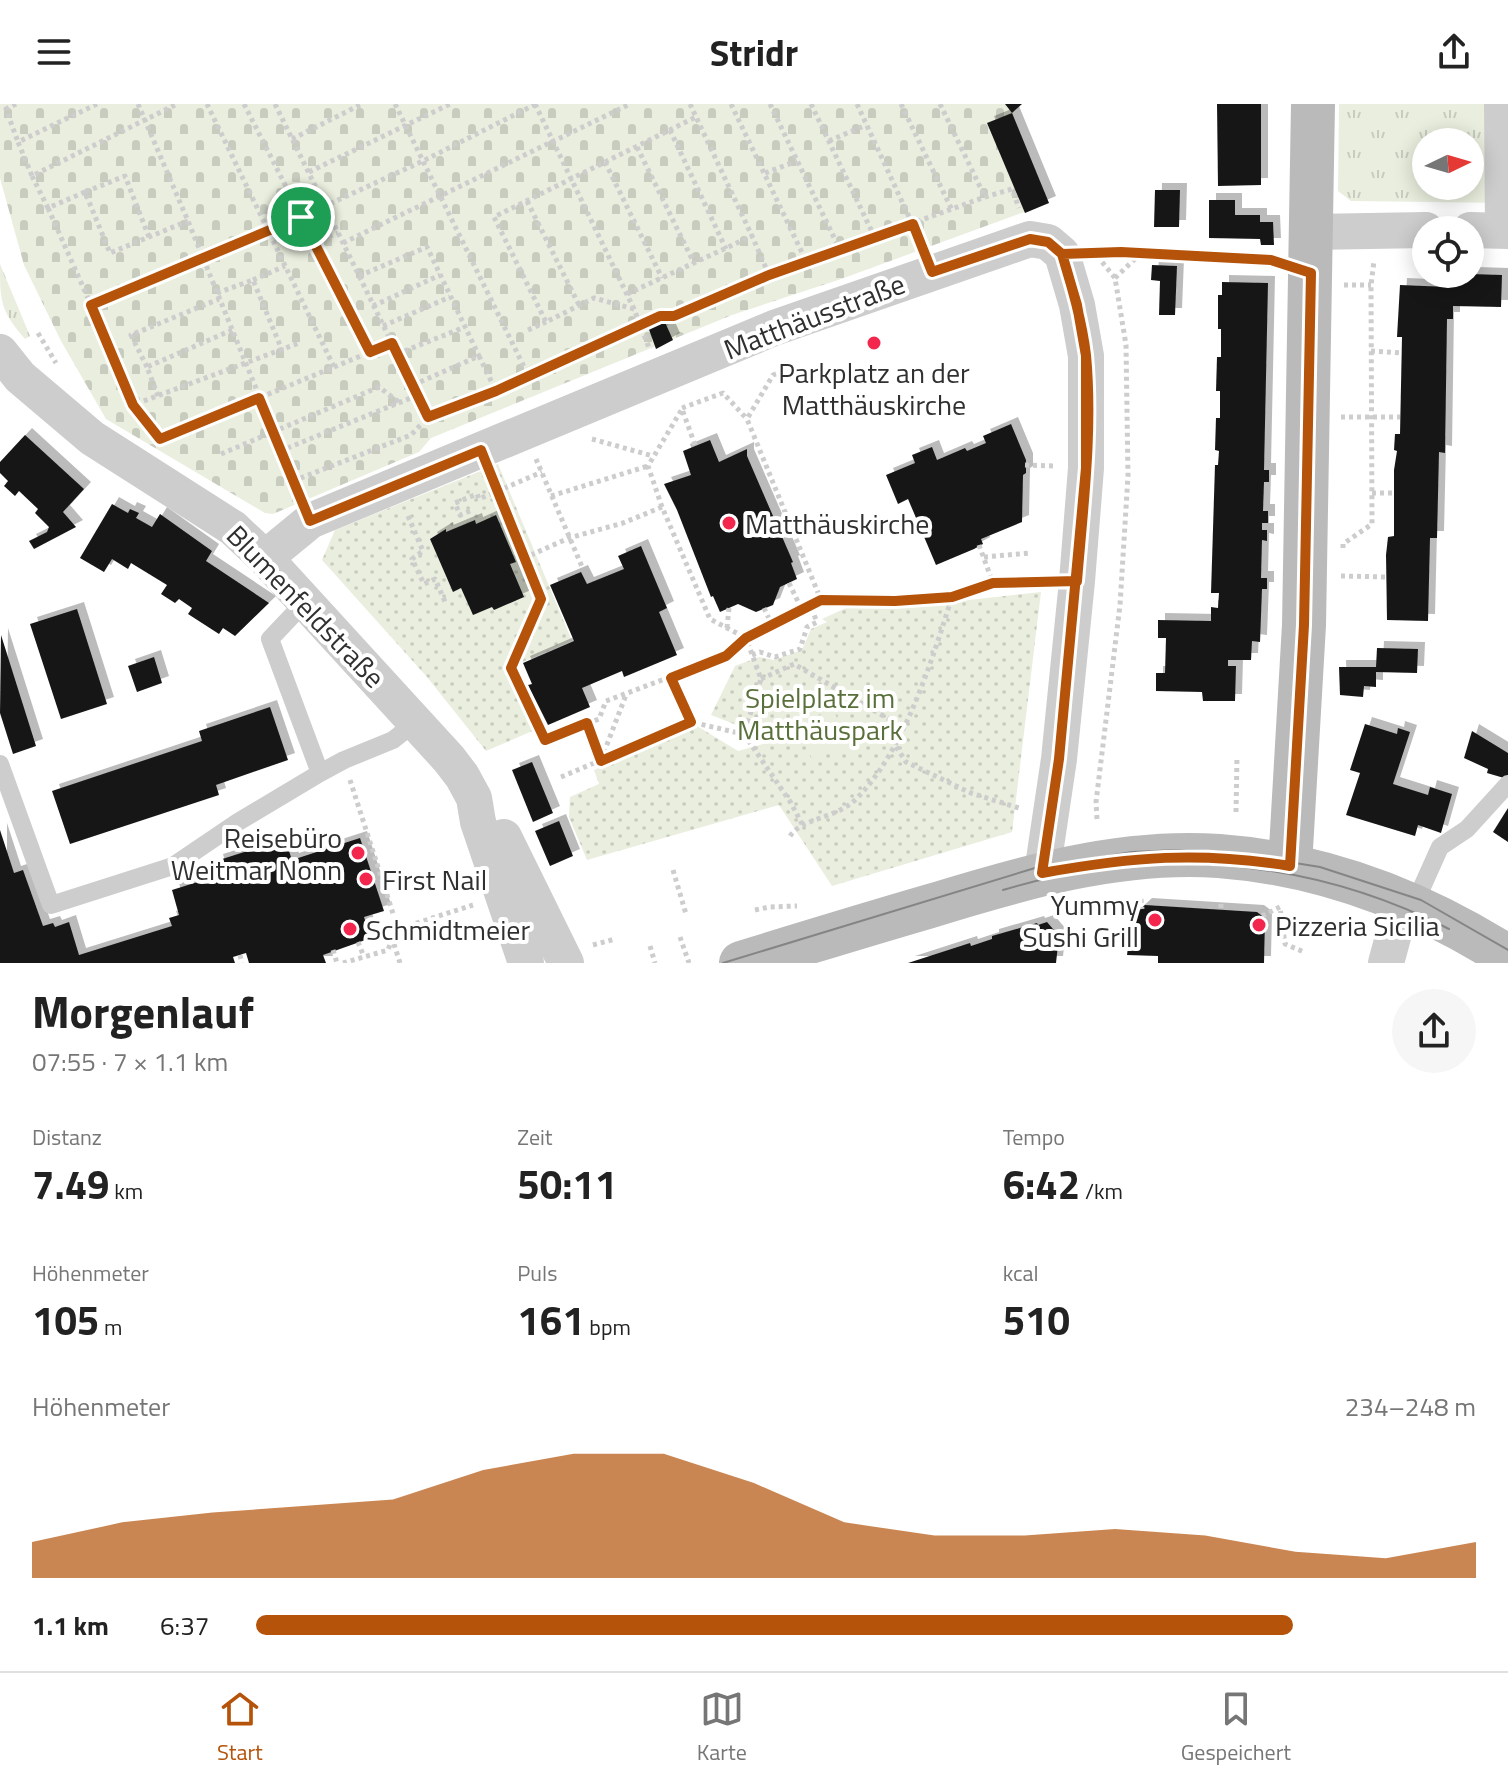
<!DOCTYPE html>
<html lang="de">
<meta charset="utf-8">
<style>
body{margin:0;font-family:"Titillium Web",sans-serif;background:#f6f6f6;color:#222;height:100vh;display:flex;flex-direction:column;font-size:30px;white-space:nowrap}
*{box-sizing:border-box;margin:0}
p{font-size:26px;color:#767676}
.icon{flex:none;width:44px;height:44px;fill:none;stroke:currentColor;stroke-width:2;stroke-linecap:round;stroke-linejoin:round}
.map{position:relative;height:859px;overflow:hidden}
.sheet{display:flex;flex-direction:column;background:#fff;flex:1}
.sheet>*{flex:none}
.needle{width:52px;rotate:85deg}
.controls{position:absolute;left:1412px;top:24px;display:grid;gap:16px}
.controls a{display:grid;place-items:center;width:72px;height:72px;border-radius:50%;background:#fff;box-shadow:0 4px 20px #0003;font-size:40px}
.pin{position:absolute;display:grid;place-items:center;width:68px;height:68px;color:#fff;margin:-34px;border:4px solid #fff;border-radius:50%;box-shadow:0 2px 8px #0007}
.round{display:grid;place-items:center;flex:none;width:84px;height:84px;border-radius:42px;background:#f6f6f6}
.overview{display:flex;align-items:center;justify-content:space-between;height:136px;padding:0 32px}
h1{font-size:44px;font-weight:700;line-height:60px}
.figures{display:grid;grid-template-columns:repeat(3,1fr);gap:12px;height:136px;padding:8px 32px}
.figures div{display:grid;align-content:center}
.figures b{font-size:40px;font-weight:700}
.figures small{font-size:22px;font-weight:400}
.figures p{font-size:22px}
.chart{height:224px;padding:16px 32px}
.chart p{display:flex;justify-content:space-between}
.chart svg{width:100%;height:144px;margin-top:8px;fill:#b45309;opacity:.7}
ul{padding:0 32px;list-style:none;font-size:26px}
li{display:grid;grid-template-columns:128px 96px 1fr;align-items:center;height:60px}
li i{height:20px;border-radius:10px;background:#b45309}
header{display:flex;justify-content:space-between;align-items:center;height:104px;padding:0 32px;background:#fff;font-size:36px;font-weight:700}
.dock{display:flex;justify-content:space-around;align-items:center;height:112px;border-top:2px solid #e0e0e0;background:#fff;font-size:22px;color:#767676}
.dock a{display:grid;justify-items:center;gap:4px}
.dock .selected{color:#b45309}
.map>svg:first-child{display:block}
.grass{fill:url(#grass-tufts);fill-rule:evenodd}
.cemetery{fill:url(#cemetery-stones)}
.park{fill:url(#park-dots)}
.pitch{fill:#e9eede}
.building{fill:#171717;filter:url(#shadow)}
.lines{fill:none;stroke-linecap:round;stroke-linejoin:round}
.path{stroke:#cdcdcd;stroke-width:5;stroke-dasharray:4 4;stroke-linecap:butt}
.lane{stroke:#cdcdcd;stroke-width:18}
.street{stroke:#cdcdcd;stroke-width:36}
.secondary{stroke:#bababa;stroke-width:44}
.tram{stroke:#858585;stroke-width:2}
.route-casing{stroke:#fff;stroke-width:16}
.route{stroke:#b45309;stroke-width:10}
.poi-dot{fill:#f3274e;stroke:#fff;stroke-width:3}
.labels{text-anchor:middle;dominant-baseline:central;stroke-width:8;stroke-linejoin:round;paint-order:stroke}
.street-label{font-size:28px;fill:#303030;stroke:#fff}
.poi-label{font-size:28px;fill:#303030;stroke:#fff;text-anchor:start}
.park-label{font-size:28px;fill:#5a703a;stroke:#fff}
</style>
<header><svg class="icon" aria-label="menu" viewBox="0 0 24 24"><path d="M4 6h16M4 12h16M4 18h16"/></svg>Stridr<svg class="icon" aria-label="share" viewBox="0 0 24 24"><path d="M12 15V3M7 8l5-5 5 5M5 13v7h14v-7"/></svg></header>
<div class="map">
<svg width="1508" height="859" viewBox="0 0 1508 859">
<defs>
<pattern id="grass-tufts" width="24" height="20" patternUnits="userSpaceOnUse" patternTransform="scale(2)"><rect width="24" height="20" fill="#e9eede"/><path d="M3 7l-1-3M5 7V3M7 7l1-3M15 17l-1-3M17 17v-4M19 17l1-3" fill="none" stroke="#c8ccbf"/></pattern>
<pattern id="cemetery-stones" width="16" height="16" patternUnits="userSpaceOnUse" patternTransform="scale(2)"><rect width="16" height="16" fill="#e9eede"/><path d="M2 7V4a2 2 0 0 1 4 0v3zM10 15v-3a2 2 0 0 1 4 0v3z" fill="#c8ccbf"/></pattern>
<pattern id="park-dots" width="8" height="8" patternUnits="userSpaceOnUse" patternTransform="scale(2)"><rect width="8" height="8" fill="#e9eede"/><path d="M2 2h.1M6 6h.1" fill="none" stroke="#c8ccbf" stroke-width="1.8" stroke-linecap="round"/></pattern>
<filter id="shadow"><feDropShadow dx="7" dy="-7" stdDeviation="0" flood-color="#0004"/></filter>
</defs>
<rect width="100%" height="100%" fill="#fff"/>
<path class="grass" d="M 1339,0 L 1508,0 L 1508,99 L 1351,97 L 1338,87 ZM 1426,38 L 1470,38 L 1470,82 L 1426,82 Z
M 0,160 L 30,232 L 25,235 C 0,206 0,197 0,160 Z"/>
<path class="cemetery" d="M 0,0 L 1005,0 L 1012,9 L 1049,99 L 841,175 L 732,211 L 431,334 L 419,348 L 273,410 L 265,409 L 106,315 L 61,237 L 24,161 L 0,74 Z"/>
<path class="park" d="M 498,360 L 572,537 L 518,560 L 544,622 L 486,647 L 427,573 L 322,456 L 335,426 Z
M 1041,488 L 1012,728 L 832,782 L 779,701 L 587,756 L 569,713 L 570,693 L 599,680 L 594,666 L 644,642 L 697,622 L 738,647 L 763,640 L 757,629 L 711,611 L 735,562 L 759,553 L 774,556 L 802,546 L 811,525 L 827,518 L 822,515 L 848,503 L 960,497 Z"/>
<path class="pitch" d="M 834,606 L 847,642 L 812,655 L 799,619 Z"/>
<path class="building" d="M 1005,0 L 1022,0 L 1012,9 Z
M 1217,0 L 1261,0 L 1261,81 L 1218,82 Z
M 1012,9 L 1049,99 L 1025,109 L 987,19 Z
M 1155,86 L 1180,86 L 1179,123 L 1154,123 Z
M 1209,96 L 1235,96 L 1235,111 L 1260,111 L 1260,118 L 1273,118 L 1274,141 L 1261,141 L 1260,135 L 1209,134 Z
M 1152,161 L 1177,162 L 1175,211 L 1159,211 L 1160,177 L 1151,176 Z
M 1448,170 L 1462,170 L 1462,174 L 1470,175 L 1470,170 L 1502,171 L 1501,203 L 1453,202 L 1453,215 L 1447,215 L 1445,349 L 1439,348 L 1437,434 L 1430,434 L 1428,517 L 1387,516 L 1386,451 L 1388,433 L 1394,432 L 1394,366 L 1397,347 L 1394,346 L 1395,330 L 1400,330 L 1402,233 L 1397,233 L 1400,181 L 1448,183 Z
M 1222,178 L 1268,179 L 1264,366 L 1269,366 L 1269,378 L 1264,378 L 1263,407 L 1268,407 L 1268,419 L 1262,419 L 1262,426 L 1267,426 L 1267,437 L 1262,436 L 1261,474 L 1267,474 L 1267,485 L 1262,485 L 1260,538 L 1252,537 L 1251,556 L 1228,556 L 1228,562 L 1236,562 L 1235,597 L 1203,597 L 1202,588 L 1156,587 L 1156,569 L 1165,569 L 1166,534 L 1158,534 L 1158,516 L 1211,517 L 1211,503 L 1218,504 L 1219,489 L 1211,489 L 1215,361 L 1218,361 L 1219,347 L 1215,346 L 1216,314 L 1220,314 L 1220,287 L 1216,287 L 1217,253 L 1221,253 L 1221,225 L 1218,225 L 1218,191 L 1222,191 Z
M 664,216 L 673,236 L 656,245 L 647,220 L 650,222 Z
M 1011,320 L 1026,356 L 1026,369 L 1023,371 L 1022,418 L 981,435 L 983,440 L 974,445 L 936,461 L 908,395 L 898,400 L 886,371 L 915,359 L 912,351 L 932,343 L 937,356 L 965,344 L 967,347 L 986,339 L 983,332 Z
M 25,331 L 84,385 L 63,408 L 76,423 L 34,445 L 29,437 L 47,428 L 49,423 L 35,409 L 38,405 L 19,387 L 15,392 L 4,382 L 8,377 L 0,369 L 0,358 Z
M 710,336 L 719,358 L 747,345 L 747,352 L 793,458 L 791,459 L 797,475 L 780,483 L 773,501 L 756,508 L 738,500 L 720,508 L 713,492 L 711,493 L 677,406 L 664,380 L 691,371 L 683,347 Z
M 112,400 L 128,409 L 130,405 L 139,409 L 136,414 L 152,423 L 160,410 L 212,447 L 206,457 L 269,499 L 235,532 L 223,524 L 219,530 L 188,510 L 192,504 L 179,495 L 175,499 L 161,490 L 167,481 L 131,459 L 128,465 L 112,455 L 104,468 L 80,454 Z
M 496,411 L 516,458 L 510,460 L 524,493 L 494,506 L 492,503 L 473,511 L 461,484 L 453,488 L 430,435 L 446,425 L 446,428 L 475,416 L 476,420 Z
M 641,442 L 667,504 L 659,508 L 677,551 L 624,573 L 622,567 L 582,584 L 590,603 L 548,621 L 528,581 L 532,580 L 523,559 L 574,537 L 550,481 L 581,468 L 587,480 L 624,465 L 618,452 Z
M 77,505 L 107,600 L 61,615 L 30,520 Z
M 1,531 L 36,642 L 13,650 L 0,609 Z
M 1377,544 L 1418,545 L 1417,569 L 1376,568 L 1376,583 L 1364,582 L 1363,593 L 1340,591 L 1339,563 L 1376,563 Z
M 154,553 L 162,579 L 137,588 L 128,562 Z
M 270,603 L 288,656 L 216,681 L 219,691 L 70,740 L 52,687 L 202,637 L 199,627 Z
M 1365,620 L 1397,630 L 1398,624 L 1410,628 L 1393,680 L 1428,691 L 1430,683 L 1452,690 L 1441,729 L 1418,721 L 1415,732 L 1346,711 L 1360,669 L 1350,666 Z
M 1472,627 L 1508,649 L 1508,671 L 1504,674 L 1487,669 L 1488,665 L 1464,654 Z
M 532,658 L 553,709 L 533,718 L 512,666 Z
M 1508,704 L 1508,738 L 1493,728 Z
M 559,717 L 573,752 L 550,762 L 535,727 Z
M 0,726 L 14,769 L 23,766 L 43,822 L 53,819 L 55,823 L 69,818 L 79,851 L 172,822 L 169,814 L 179,811 L 172,786 L 220,771 L 216,757 L 285,735 L 292,756 L 360,734 L 384,807 L 364,813 L 371,834 L 323,851 L 326,859 L 249,859 L 246,849 L 233,853 L 235,859 L 0,859 Z
M 1145,801 L 1257,808 L 1265,814 L 1264,859 L 1158,859 L 1158,852 L 1127,851 L 1132,813 Z
M 1047,818 L 1059,832 L 1056,859 L 908,859 L 970,839 L 971,842 L 992,835 L 992,832 L 1037,819 L 1038,821 Z"/>
<g class="lines">
<path class="path" d="M 16,0 L 6,5 L 18,38
M 97,0 L 18,38 L 32,72 L 177,0
M 138,0 L 188,117 L 299,390
M 244,0 L 370,248
M 275,0 L 325,102
M 395,0 L 529,273
M 535,0 L 634,205 L 649,244
M 690,0 L 752,132
M 731,0 L 806,157
M 770,0 L 840,146
M 811,0 L 875,134
M 857,0 L 922,141
M 901,0 L 952,106
M 940,0 L 985,93
M 670,26 L 726,145
M 292,35 L 362,0
M 829,37 L 866,21
M 637,43 L 694,159
M 605,58 L 662,174
M 309,68 L 450,0
M 765,69 L 797,57
M 32,72 L 48,104 L 85,88
M 527,97 L 579,201
M 48,104 L 91,201 L 301,113
M 149,133 L 125,72 L 85,88 L 110,149 L 188,117
M 314,139 L 338,129
M 343,139 L 630,0
M 1095,149 L 1142,148 L 1276,158
M 359,172 L 427,143 L 479,252
M 1115,174 L 1141,149
M 253,176 L 285,162
M 1344,181 L 1371,181
M 217,189 L 253,176 L 282,246
M 627,190 L 752,132 L 769,171
M 91,201 L 133,301 L 299,239
M 373,202 L 440,171
M 634,205 L 594,194 L 546,218 L 494,113 L 696,13
M 383,222 L 450,193
M 528,226 L 546,218
M 38,229 L 56,259
M 1371,247 L 1401,249
M 397,250 L 465,223
M 147,263 L 131,231 L 219,195
M 334,263 L 392,239
M 791,264 L 773,271 L 747,315 L 821,496
M 413,281 L 479,252 L 496,287
M 158,292 L 147,263 L 232,226
M 133,301 L 160,335 L 334,263 L 207,0
M 682,304 L 723,289 L 747,315
M 428,313 L 496,287 L 660,212 L 674,212 L 769,171 L 985,93 L 1012,85 L 1019,104
M 1341,313 L 1400,313
M 592,335 L 653,352
M 695,341 L 682,305 L 648,362 L 662,403 L 710,515 L 746,534 L 821,496 L 895,497 L 952,493 L 993,479 L 1044,477
M 280,347 L 418,291
M 221,350 L 379,283 L 400,299
M 536,355 L 583,465
M 1025,361 L 1056,362
M 492,373 L 524,454
M 293,377 L 411,331 L 428,313 L 325,102 L 423,57 L 536,0
M 1372,389 L 1394,389
M 551,392 L 648,362
M 662,403 L 623,419 L 569,434 L 524,454 L 541,495 L 511,564 L 545,636 L 599,615 L 606,597 L 726,552 L 746,534 L 761,575 L 744,630 L 791,699 L 802,720
M 470,407 L 460,411 L 455,399 L 477,390 L 479,395 L 542,368
M 408,412 L 423,447 L 412,455 L 424,480 L 435,475 L 446,500
M 979,441 L 993,479
M 1343,444 L 1343,440 L 1372,420 L 1371,181 L 1374,157
M 984,453 L 1030,449
M 1341,472 L 1386,473
M 789,479 L 802,506
M 764,504 L 772,521
M 727,524 L 729,504
M 752,551 L 760,548 L 775,553 L 800,545 L 807,523 L 817,518 L 810,501
M 671,574 L 691,618
M 761,575 L 794,560 L 892,617 L 895,641 L 906,658 L 971,689 L 1022,705
M 587,619 L 600,656
M 601,656 L 626,591
M 561,673 L 691,618 L 743,630
M 350,676 L 398,825
M 1236,708 L 1237,652
M 1097,715 L 1096,698 L 1120,501 L 1128,372 L 1126,241 L 1115,174 L 1098,153
M 790,732 C 803,713 838,715 858,693 C 905,645 932,556 952,493
M 673,766 L 686,810
M 1141,795 L 1142,805
M 1221,800 L 1221,806
M 755,806 L 769,803 L 797,802
M 1262,812 L 1280,803 L 1285,840 L 1304,848
M 680,833 L 689,859
M 358,838 L 364,853
M 593,841 L 615,835
M 650,842 L 655,859
M 333,846 L 337,859
M 240,851 L 242,859
M 343,859 L 388,846 L 392,835
M 400,859 L 392,834 L 398,825 L 473,801"/>
<path class="lane" d="M 305,498 L 270,535 L 320,669
M 0,660 L 51,801 L 173,762 L 238,718 L 320,669 L 344,656 L 393,636 L 417,617
M 1414,801 L 1440,743 L 1467,725 L 1508,680"/>
<path class="street" d="M 1502,0 L 1503,126
M 1470,126 L 1508,127
M 1312,128 L 1426,126
M 0,248 L 20,273 L 92,334 L 233,424 L 265,454 L 449,655 L 462,672 L 474,694 L 478,718 L 526,859
M 265,454 L 310,417 L 774,224 L 1030,135 L 1048,138 L 1062,150 L 1077,201 L 1086,252 L 1086,364 L 1077,477 L 1059,655 L 1042,769
M 504,733 L 566,859
M 1386,859 L 1403,796"/>
<path class="secondary" d="M 1290,762 L 1304,521 L 1313,0
M 741,859 C 803,840 865,821 927,803 C 1021,774 1119,745 1219,752 C 1324,760 1420,797 1508,853"/>
<path class="tram" d="M 1003,786 C 1152,741 1310,754 1449,825
M 723,859 L 1035,764 L 1132,748 L 1179,746 L 1227,748 L 1320,763 L 1421,796 L 1508,846"/>
</g>
<g class="lines">
<defs>
<path id="route" d="M 301,113 L 91,201 L 133,301 L 160,335 L 259,294 L 310,417 L 481,346 L 541,495 L 511,564 L 545,636 L 587,619 L 601,657 L 691,618 L 671,574 L 726,552 L 746,534 L 821,496 L 895,497 L 952,493 L 993,479 L 1077,477 C 1083,403 1093,326 1086,251 C 1082,217 1072,183 1062,150 L 1121,148 L 1271,156 L 1311,169 L 1304,521 L 1290,762 C 1198,747 1132,753 1042,769 L 1059,655 L 1086,364 L 1086,252 L 1077,201 L 1062,150 L 1048,138 L 1030,135 L 932,168 L 913,120 L 769,171 L 674,212 L 660,212 L 496,287 L 428,313 L 392,239 L 370,248 L 301,113"/>
</defs>
<use href="#route" class="route-casing"/>
<use href="#route" class="route"/>
</g>
<g class="poi-dot">
<circle cx="874" cy="239" r="8"/>
<circle cx="729" cy="419" r="8"/>
<circle cx="358" cy="749" r="8"/>
<circle cx="366" cy="775" r="8"/>
<circle cx="1155" cy="816" r="8"/>
<circle cx="1259" cy="821" r="8"/>
<circle cx="350" cy="825" r="8"/>
</g>
<g class="labels">
<g class="street-label">
<text transform="translate(814 212) rotate(-21)">Matthäusstraße</text>
<text transform="translate(306 502) rotate(46)">Blumenfeldstraße</text>
</g>
<g class="poi-label">
<text x="874" y="268" text-anchor="middle">Parkplatz an der<tspan x="874" dy="32">Matthäuskirche</tspan></text>
<text x="745" y="419">Matthäuskirche</text>
<text x="342" y="733" text-anchor="end">Reisebüro<tspan x="342" dy="32">Weitmar Nonn</tspan></text>
<text x="382" y="775">First Nail</text>
<text x="1139" y="800" text-anchor="end">Yummy<tspan x="1139" dy="32">Sushi Grill</tspan></text>
<text x="1275" y="821">Pizzeria Sicilia</text>
<text x="366" y="825">Schmidtmeier</text>
</g>
<g class="park-label">
<text x="820" y="593">Spielplatz im<tspan x="820" dy="32">Matthäuspark</tspan></text>
</g>
</g>
</svg>
<div class="controls">
<a><svg class="needle" viewBox="-14 -14 28 28"><path d="M0-13l5 13h-10z" fill="#e53935"/><path d="M0 13l5-13h-10z" fill="#767676"/></svg></a>
<a><svg class="icon" aria-label="locate" viewBox="0 0 24 24"><circle cx="12" cy="12" r="6"/><path d="M12 2v4M12 18v4M2 12h4M18 12h4"/></svg></a>
</div>
<div class="pin" style="left:301px;top:113px;background:#1e9e55"><svg class="icon" aria-label="arrive" viewBox="0 0 24 24"><path d="M6 21V4h12l-3 4 3 4H6"/></svg></div>
</div>
<section class="sheet">
<div class="overview"><div><h1>Morgenlauf</h1><p>07:55 · 7 × 1.1 km</p></div><a class="round"><svg class="icon" aria-label="share" viewBox="0 0 24 24"><path d="M12 15V3M7 8l5-5 5 5M5 13v7h14v-7"/></svg></a></div>
<div class="figures">
<div><p>Distanz</p><b>7.49<small> km</small></b></div>
<div><p>Zeit</p><b>50:11</b></div>
<div><p>Tempo</p><b>6:42<small> /km</small></b></div>
</div>
<div class="figures">
<div><p>Höhenmeter</p><b>105<small> m</small></b></div>
<div><p>Puls</p><b>161<small> bpm</small></b></div>
<div><p>kcal</p><b>510</b></div>
</div>
<div class="chart"><p><span>Höhenmeter</span>234–248 m</p>
<svg viewBox="0 0 160 44" preserveAspectRatio="none"><path d="M0 44V33L10 27L20 24L30 22L40 20L50 11L60 6L70 6L80 15L90 27L100 31L110 31L120 29L130 31L140 36L150 38L160 33V44z"/></svg>
</div>
<ul>
<li><b>1.1 km</b>6:37<i style="width:85%"></i></li>
</ul>
</section>
<nav class="dock">
<a class="selected"><svg class="icon" aria-label="home" viewBox="0 0 24 24"><path d="M3 11l9-7 9 7M6 9v11h12V9"/></svg>Start</a>
<a><svg class="icon" aria-label="map" viewBox="0 0 24 24"><path d="M3 6l6-2 6 2 6-2v14l-6 2-6-2-6 2zM9 4v14M15 6v14"/></svg>Karte</a>
<a><svg class="icon" aria-label="saved" viewBox="0 0 24 24"><path d="M7 4h10v16l-5-4-5 4z"/></svg>Gespeichert</a>
</nav>
